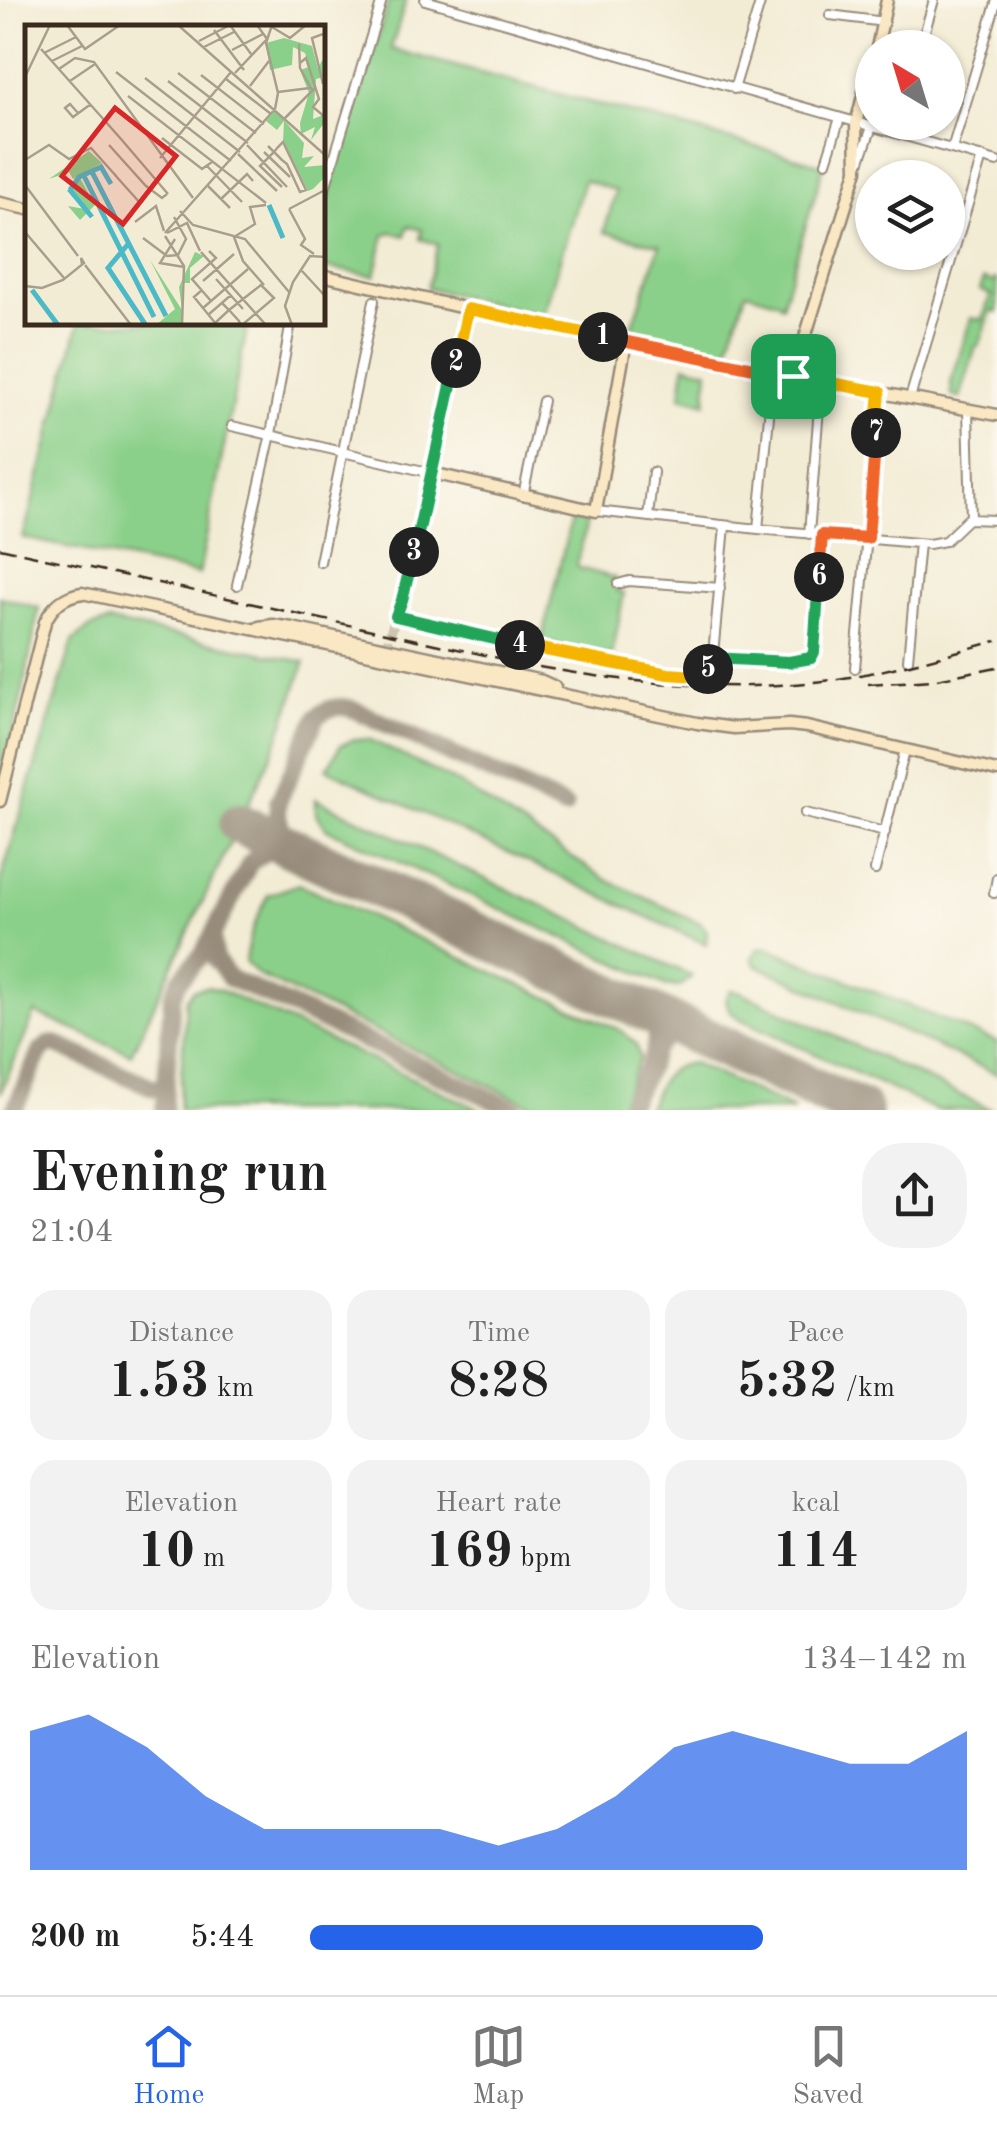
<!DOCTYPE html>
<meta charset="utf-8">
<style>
body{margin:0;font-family:"Old Standard TT",serif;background:#f2f2f2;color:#222;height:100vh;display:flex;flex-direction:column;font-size:38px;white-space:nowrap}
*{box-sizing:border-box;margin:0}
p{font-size:32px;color:#767676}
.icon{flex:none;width:55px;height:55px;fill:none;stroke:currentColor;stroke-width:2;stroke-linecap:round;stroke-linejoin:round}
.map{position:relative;height:1110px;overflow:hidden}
.drawer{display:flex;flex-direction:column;background:#fff;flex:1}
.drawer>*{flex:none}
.needle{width:65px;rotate:322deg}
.tools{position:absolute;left:855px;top:30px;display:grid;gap:20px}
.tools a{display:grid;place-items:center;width:110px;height:110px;border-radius:50%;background:#fff;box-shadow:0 2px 8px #0004;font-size:50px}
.pin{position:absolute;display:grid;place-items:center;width:85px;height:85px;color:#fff;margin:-42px;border-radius:20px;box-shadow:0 5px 15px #0006}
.km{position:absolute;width:50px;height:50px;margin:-25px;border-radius:50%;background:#222;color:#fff;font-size:28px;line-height:50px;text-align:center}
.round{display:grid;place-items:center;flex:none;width:105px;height:105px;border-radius:40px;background:#f2f2f2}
.head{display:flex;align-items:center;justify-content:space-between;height:170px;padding:0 30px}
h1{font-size:55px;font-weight:600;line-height:75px}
.metrics{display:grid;grid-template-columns:repeat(3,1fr);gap:15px;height:170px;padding:10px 30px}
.metrics div{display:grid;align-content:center;border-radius:25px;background:#f2f2f2;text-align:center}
.metrics b{font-size:50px;font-weight:600}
.metrics small{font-size:28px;font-weight:400}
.metrics p{font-size:28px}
.chart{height:280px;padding:20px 30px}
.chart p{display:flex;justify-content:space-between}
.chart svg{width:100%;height:180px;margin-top:10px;fill:#2563eb;opacity:.7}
ul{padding:0 30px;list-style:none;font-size:32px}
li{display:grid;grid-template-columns:160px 120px 1fr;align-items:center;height:75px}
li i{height:25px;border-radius:12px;background:#2563eb}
.tab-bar{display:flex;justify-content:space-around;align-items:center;height:140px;border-top:2px solid #e0e0e0;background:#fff;font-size:28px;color:#767676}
.tab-bar a{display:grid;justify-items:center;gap:5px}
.tab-bar .active{color:#2563eb}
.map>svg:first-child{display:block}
.green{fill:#8bd08a;stroke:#637d54;stroke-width:2.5}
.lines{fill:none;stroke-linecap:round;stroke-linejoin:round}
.taxiway{stroke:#978b7a;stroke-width:18}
.runway{stroke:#978b7a;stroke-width:42}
.secondary-tunnel{stroke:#cec5b0;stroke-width:10;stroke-dasharray:10 5;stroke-linecap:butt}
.street-casing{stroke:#978b7a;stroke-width:12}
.secondary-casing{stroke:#978b7a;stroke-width:15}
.street{stroke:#fff;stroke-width:8}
.secondary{stroke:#fae7c3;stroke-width:10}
.rail{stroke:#3b2a1e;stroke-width:2.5;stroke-dasharray:15 8;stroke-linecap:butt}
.split-1-casing{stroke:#fff;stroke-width:20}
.split-2-casing{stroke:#fff;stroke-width:20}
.split-3-casing{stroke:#fff;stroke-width:20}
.split-4-casing{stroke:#fff;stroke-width:20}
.split-5-casing{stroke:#fff;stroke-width:20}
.split-6-casing{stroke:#fff;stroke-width:20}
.split-7-casing{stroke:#fff;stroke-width:20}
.split-8-casing{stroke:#fff;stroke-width:20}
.split-1{stroke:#f0652b;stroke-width:12}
.split-2{stroke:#f5b400;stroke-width:12}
.split-3{stroke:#22a559;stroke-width:12}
.split-4{stroke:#22a559;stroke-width:12}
.split-5{stroke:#f5b400;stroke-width:12}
.split-6{stroke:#22a559;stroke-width:12}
.split-7{stroke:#f0652b;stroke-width:12}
.split-8{stroke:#f5b400;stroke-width:12}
.inset-river{fill:none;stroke:#4cb9c6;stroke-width:5}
.inset-road{fill:none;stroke:#a99e8c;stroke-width:2.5}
.view{fill:#d62828;fill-opacity:0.15;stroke:#d62828;stroke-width:5}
.inset-edge{fill:none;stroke:#3b2a1e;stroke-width:5}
</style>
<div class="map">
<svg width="997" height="1110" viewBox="0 0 997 1110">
<rect width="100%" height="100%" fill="#fbf7ec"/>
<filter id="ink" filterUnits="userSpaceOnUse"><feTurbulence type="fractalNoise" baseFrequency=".01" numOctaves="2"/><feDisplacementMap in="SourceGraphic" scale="20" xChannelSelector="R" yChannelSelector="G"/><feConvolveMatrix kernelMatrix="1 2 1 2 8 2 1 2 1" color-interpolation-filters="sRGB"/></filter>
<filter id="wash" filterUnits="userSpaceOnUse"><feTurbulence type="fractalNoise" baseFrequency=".0048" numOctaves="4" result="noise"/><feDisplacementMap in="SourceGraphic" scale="40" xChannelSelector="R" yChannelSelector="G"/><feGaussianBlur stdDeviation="2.25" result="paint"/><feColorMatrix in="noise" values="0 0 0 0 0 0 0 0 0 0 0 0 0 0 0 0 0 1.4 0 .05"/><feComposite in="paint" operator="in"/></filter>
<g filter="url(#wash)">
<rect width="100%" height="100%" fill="#f3ecd5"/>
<path class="green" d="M 389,0 L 406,0 L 391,49 L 824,165 L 782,305 L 777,301 L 746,292 L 727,352 L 630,333 L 660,245 L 604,232 L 616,191 L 584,180 L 543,315 L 427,288 L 438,244 L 420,239 L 422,230 L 408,226 L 405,236 L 391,232 L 384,235 L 375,276 L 323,267 L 323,214 Z
M 984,279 L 992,282 L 997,279 L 997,312 L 991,311 L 979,346 L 976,346 L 960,398 L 952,396 L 951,383 L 971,318 L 982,320 L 991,295 L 980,290 Z
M 79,323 L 248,323 L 199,574 L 23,538 Z
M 685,365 L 708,370 L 706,403 L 681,396 Z
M 571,519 L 587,522 L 577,564 L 579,568 L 615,578 L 614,582 L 618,592 L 624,593 L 612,656 L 541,642 Z
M 0,597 L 39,608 L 24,686 L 0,788 Z
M 110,622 L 305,662 L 277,743 L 131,1054 L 35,1013 L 0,1094 L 0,882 L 73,641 L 91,627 Z
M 354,739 L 371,740 L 458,783 L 607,880 L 700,923 L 707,931 L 706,944 L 327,769 L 340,746 Z
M 316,799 L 692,976 L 679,987 L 665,985 L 327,829 L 316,814 Z
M 299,884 L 622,1031 L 636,1044 L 640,1058 L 618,1110 L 541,1110 L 258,975 L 245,961 C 248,937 257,917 268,895 Z
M 759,948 L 769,948 L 997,1042 L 997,1074 L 756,965 L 752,958 Z
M 207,987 L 220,990 L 481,1110 L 179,1110 L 186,1000 L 193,990 Z
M 731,990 L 741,992 L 992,1110 L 936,1110 L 738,1018 L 729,1010 L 726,1000 Z
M 693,1063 L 795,1110 L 647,1110 C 659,1085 662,1066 693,1063 Z"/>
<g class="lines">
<path class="taxiway" d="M 308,855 C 287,842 276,827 278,802 L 317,717 C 330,705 342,705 358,711 L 565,807
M 212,937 L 215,959 L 229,978 L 515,1110
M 656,1048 C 667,1035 676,1031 693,1033
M 14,1110 L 40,1052 L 48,1045 L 55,1044 L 154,1088 L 163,1086 L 166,1082
M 164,1110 L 172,997 L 179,981 L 203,953 L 250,863 C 266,847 282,848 302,854
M 626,1110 C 640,1081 671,1042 647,1012"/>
<path class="runway" d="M 240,824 L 861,1110"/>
</g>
</g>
<g filter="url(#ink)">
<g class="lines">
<path class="secondary-tunnel" d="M 386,648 L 396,615"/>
<defs>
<path id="street" d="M 425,0 L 997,162
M 830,15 L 884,22
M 920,48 L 934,0
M 734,89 L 761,0
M 952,149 L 997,0
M 826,162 L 840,118
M 858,166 L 872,127
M 322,198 L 382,0
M 910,398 L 982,157
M 968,409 L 971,519
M 232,426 L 432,473
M 523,496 L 543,401
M 596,511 L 758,529 L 929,544 L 945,541 L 968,519 L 997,520
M 648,517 L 653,472
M 758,529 L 770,406
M 809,534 L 821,382
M 320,562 L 374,301
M 618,584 L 629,581 L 720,588
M 237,585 L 271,434 L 291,322
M 396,615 C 436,626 678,687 702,675 C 710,671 711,663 713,655 L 725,526
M 713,659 L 784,662 L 811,658 L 814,653 L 822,535
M 908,660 L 919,543
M 855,668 L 880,392
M 805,813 L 885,832
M 875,870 L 905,750
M 994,893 L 997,878"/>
<path id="secondary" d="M 877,48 L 887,0
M 0,203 L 28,209
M 322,275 L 468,309 L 729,364 L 997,415
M 793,376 L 857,170 L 856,123 L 872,62
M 432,473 L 596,511 L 626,342
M 396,615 L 403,597 L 468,309
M 259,627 L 273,625 L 292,628 L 542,681 L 555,687
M 0,801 L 45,622 C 53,605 64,596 82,593 L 697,723 L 734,728 L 789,725 L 807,727 L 997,771"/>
</defs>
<use href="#street" class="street-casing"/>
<use href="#secondary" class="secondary-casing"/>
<use href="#street" class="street"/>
<use href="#secondary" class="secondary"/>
<path class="rail" d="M 0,548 L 539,667 C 635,684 735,693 831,680 C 887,672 943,655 997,641
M 868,684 L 932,680 L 997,667"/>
</g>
</g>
<g class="lines" filter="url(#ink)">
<defs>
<path id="split-1" d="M 603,337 L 793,376"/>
<path id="split-2" d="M 456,363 L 468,309 L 603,337"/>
<path id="split-3" d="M 414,552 L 456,363"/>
<path id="split-4" d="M 414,552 L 402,600 L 396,616 L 520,645"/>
<path id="split-5" d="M 520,645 L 668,674 L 696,676 L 708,669"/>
<path id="split-6" d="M 708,669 L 712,658 L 789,662 L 811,658 L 814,652 L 819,577"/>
<path id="split-7" d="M 819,577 L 822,535 L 868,538 L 876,433"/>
<path id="split-8" d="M 793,376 L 880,392 L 876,433"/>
</defs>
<use href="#split-1" class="split-1-casing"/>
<use href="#split-2" class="split-2-casing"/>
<use href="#split-3" class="split-3-casing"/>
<use href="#split-4" class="split-4-casing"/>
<use href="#split-5" class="split-5-casing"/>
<use href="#split-6" class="split-6-casing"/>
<use href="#split-7" class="split-7-casing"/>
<use href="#split-8" class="split-8-casing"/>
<use href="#split-1" class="split-1"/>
<use href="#split-2" class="split-2"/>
<use href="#split-3" class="split-3"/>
<use href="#split-4" class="split-4"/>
<use href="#split-5" class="split-5"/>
<use href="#split-6" class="split-6"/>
<use href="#split-7" class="split-7"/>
<use href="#split-8" class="split-8"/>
</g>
<g transform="translate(25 25)">
<rect width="300" height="300" fill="#f3ecd5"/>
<path d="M 259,13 L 287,21 L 293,44 L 297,35 L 300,42 L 299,52 L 291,54 L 288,94 L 298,90 L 300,97 L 286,115 L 290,102 L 276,109 L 275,98 L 284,68 L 275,45 L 284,42 L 280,28 L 268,22 L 267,40 L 245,45 L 241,18 ZM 250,85 L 279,118 L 277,133 L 289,131 L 279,142 L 300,140 L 300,152 L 288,164 L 283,166 L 258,117 L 259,96 L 252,105 L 241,96 ZM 64,126 L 77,138 L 48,154 L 44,147 L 24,154 ZM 55,153 L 70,180 L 55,195 L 43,181 L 60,184 L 46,165 ZM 170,227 L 179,231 L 165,243 L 165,258 L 157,258 L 157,300 L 131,300 L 150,284 L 125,235 L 157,285 L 154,262 Z" fill="#8bd08a"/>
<path class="inset-river" d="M 66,145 L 141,291M 59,151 L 129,292M 44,164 L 67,192M 45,165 L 54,152 L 76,142 L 86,159M 244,180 L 258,213M 104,218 L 83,243 L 120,299M 7,265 L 33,300"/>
<path class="inset-road" d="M 42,0 L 60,24 L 95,0M 153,0 L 300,130M 247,0 L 241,18 L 253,68 L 250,84M 247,2 L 265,13 L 281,0M 189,5 L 219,45M 174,16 L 205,0 L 226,29M 274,19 L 275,43 L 287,65M 179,22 L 209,7M 16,24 L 96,114M 207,25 L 238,9M 19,28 L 51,12M 27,36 L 57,21M 275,38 L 281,33 L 294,74 L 288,82 L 300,92M 34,44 L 50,33 L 69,37 L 168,173M 91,47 L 206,136M 153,48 L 231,108M 210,48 L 242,14 L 232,0M 176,50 L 239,99M 0,52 L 25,0M 120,53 L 215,127M 201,54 L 246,89M 45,56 L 70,39M 143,56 L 223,118M 298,59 L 287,13 L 298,9M 225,61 L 244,36M 253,67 L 285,63M 103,71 L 241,178M 53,88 L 45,79 L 40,83 L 48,92 L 66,79M 260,93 L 290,63M 137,113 L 177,144 L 187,137M 96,114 L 143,169M 84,120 L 121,161 L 137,173 L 142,169M 222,120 L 262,162M 243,121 L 257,135 L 262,139 L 275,167 L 281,165 L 258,117 L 253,122 L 249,127 L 235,141 L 257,162M 239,127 L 265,152M 213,129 L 252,166M 135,133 L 206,47M 0,135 L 24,120 L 44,134 L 66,123 L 92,152M 182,141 L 217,177M 90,150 L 116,179M 0,160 L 53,231M 182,160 L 205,183M 196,174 L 222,149 L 228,156M 264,184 L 280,214 L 276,220 L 289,229M 264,184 L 300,165M 155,186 L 168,200 L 220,214 L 264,267M 149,192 L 161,214 L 153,230M 110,197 L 131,181 L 139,206M 0,207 L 39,253M 140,208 L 250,84M 142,208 L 162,198 L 175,226M 140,211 L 159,241 L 157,300M 118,213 L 142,231 L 153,230M 150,214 L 135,238 L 159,242M 184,226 L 191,233 L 167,254 L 186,276M 176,227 L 241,300M 60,240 L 106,300M 277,246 L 300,271M 191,254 L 218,284M 178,256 L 209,229M 239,260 L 218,236 L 209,212 L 230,199 L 225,182 L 241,180M 0,261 L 17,263 L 38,255 L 59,238 L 56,233 L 57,239M 177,265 L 169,272 L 191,299M 178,283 L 223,244M 183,290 L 206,270M 190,298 L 204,285 L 236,260 L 249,273 L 217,300 L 214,297 L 214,296 L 204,285 L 197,278M 267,300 L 260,281 L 268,257 L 285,231 L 300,232"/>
<path class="view" d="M 90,83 L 151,131 L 98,199 L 37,151 Z"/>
<rect width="300" height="300" class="inset-edge"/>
</g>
</svg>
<div class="tools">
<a><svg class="needle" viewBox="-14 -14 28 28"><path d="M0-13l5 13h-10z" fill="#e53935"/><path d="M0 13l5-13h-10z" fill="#767676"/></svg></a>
<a><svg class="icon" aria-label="layers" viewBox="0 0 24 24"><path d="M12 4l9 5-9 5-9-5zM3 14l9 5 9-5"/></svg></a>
</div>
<div class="pin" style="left:793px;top:376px;background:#1e9e55"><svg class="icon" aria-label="arrive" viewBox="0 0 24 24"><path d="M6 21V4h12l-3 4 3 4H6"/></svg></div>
<b class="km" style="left:603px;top:337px">1</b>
<b class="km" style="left:456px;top:363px">2</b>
<b class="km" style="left:414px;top:552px">3</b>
<b class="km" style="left:520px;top:645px">4</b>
<b class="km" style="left:708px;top:669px">5</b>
<b class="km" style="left:819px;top:577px">6</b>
<b class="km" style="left:876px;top:433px">7</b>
</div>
<section class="drawer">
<div class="head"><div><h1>Evening run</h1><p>21:04</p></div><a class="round"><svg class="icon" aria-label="share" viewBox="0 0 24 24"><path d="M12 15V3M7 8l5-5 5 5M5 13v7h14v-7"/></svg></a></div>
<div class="metrics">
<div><p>Distance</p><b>1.53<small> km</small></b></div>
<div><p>Time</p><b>8:28</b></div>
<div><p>Pace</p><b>5:32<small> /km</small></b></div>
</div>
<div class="metrics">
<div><p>Elevation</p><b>10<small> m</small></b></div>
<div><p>Heart rate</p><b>169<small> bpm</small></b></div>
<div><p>kcal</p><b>114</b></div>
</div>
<div class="chart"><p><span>Elevation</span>134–142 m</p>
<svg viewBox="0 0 160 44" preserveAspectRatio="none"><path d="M0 44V10L10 6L20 14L30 26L40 34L50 34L60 34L70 34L80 38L90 34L100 26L110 14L120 10L130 14L140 18L150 18L160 10V44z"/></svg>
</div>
<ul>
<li><b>200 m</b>5:44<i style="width:69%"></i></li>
</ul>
</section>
<nav class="tab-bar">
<a class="active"><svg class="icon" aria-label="home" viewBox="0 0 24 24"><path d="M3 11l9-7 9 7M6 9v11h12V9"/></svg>Home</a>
<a><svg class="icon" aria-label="map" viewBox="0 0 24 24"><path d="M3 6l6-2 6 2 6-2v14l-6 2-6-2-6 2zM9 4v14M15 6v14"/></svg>Map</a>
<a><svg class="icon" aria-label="saved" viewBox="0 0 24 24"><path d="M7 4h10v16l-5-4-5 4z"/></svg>Saved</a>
</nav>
